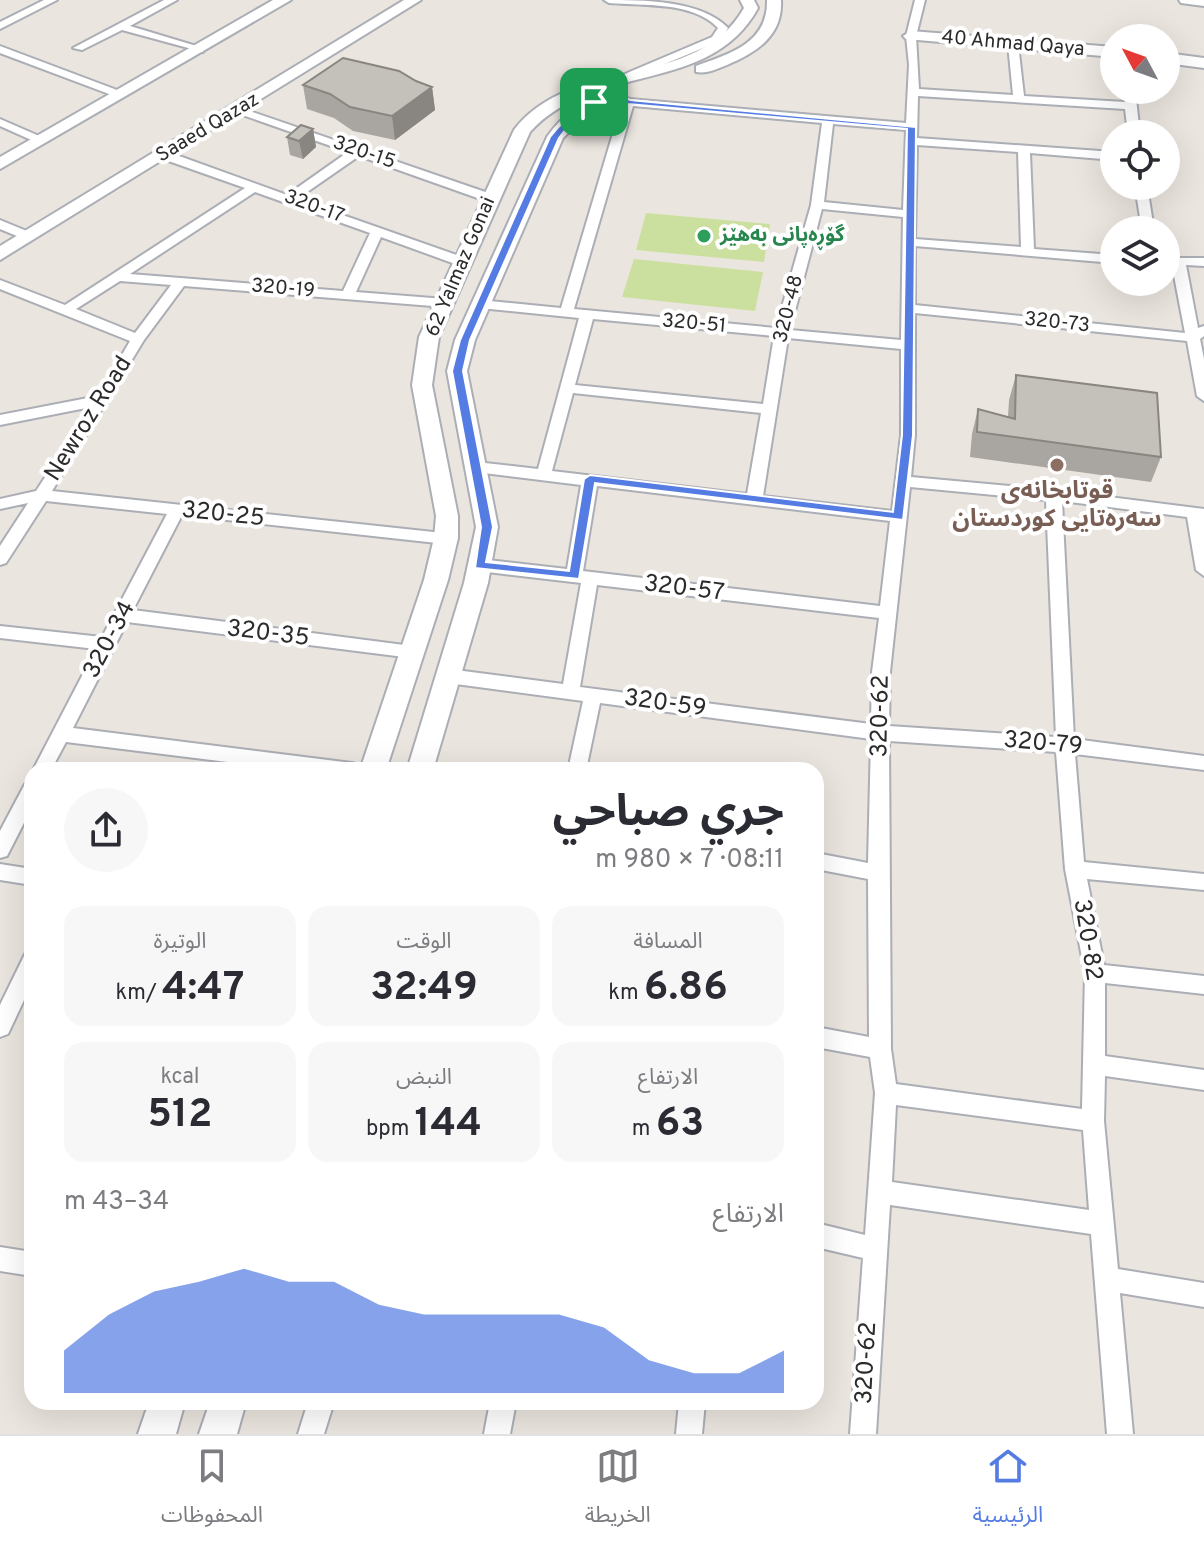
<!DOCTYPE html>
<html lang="ar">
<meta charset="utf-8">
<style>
body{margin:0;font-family:Overpass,"Noto Sans Arabic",sans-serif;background:#f7f7f7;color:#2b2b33;direction:rtl;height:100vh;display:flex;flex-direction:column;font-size:30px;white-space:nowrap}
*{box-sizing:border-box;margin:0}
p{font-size:26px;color:#7c7c81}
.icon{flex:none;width:44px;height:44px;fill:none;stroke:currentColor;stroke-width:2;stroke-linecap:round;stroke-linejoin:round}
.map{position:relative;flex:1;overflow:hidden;direction:ltr}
.sheet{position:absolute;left:24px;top:762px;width:800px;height:648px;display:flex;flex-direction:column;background:#fff;border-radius:24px;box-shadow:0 8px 32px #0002;direction:rtl}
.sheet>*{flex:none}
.needle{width:52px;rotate:311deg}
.controls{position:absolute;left:1100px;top:24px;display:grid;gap:16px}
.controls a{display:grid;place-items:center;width:80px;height:80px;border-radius:50%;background:#fff;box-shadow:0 8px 32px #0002;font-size:40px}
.pin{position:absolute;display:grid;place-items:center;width:68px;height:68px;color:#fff;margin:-34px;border-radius:16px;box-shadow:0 4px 12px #0006}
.round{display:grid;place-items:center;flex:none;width:84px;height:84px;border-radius:42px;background:#f7f7f7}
.overview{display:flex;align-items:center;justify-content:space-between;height:136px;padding:0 40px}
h1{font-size:44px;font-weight:700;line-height:60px}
.stats{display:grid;grid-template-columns:repeat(3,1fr);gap:12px;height:136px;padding:8px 40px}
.stats div{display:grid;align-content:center;border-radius:20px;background:#f7f7f7;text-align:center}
.stats b{font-size:40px;font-weight:700}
.stats small{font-size:22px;font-weight:400}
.stats p{font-size:22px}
.chart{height:224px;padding:16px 40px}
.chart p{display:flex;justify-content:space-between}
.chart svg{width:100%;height:144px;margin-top:8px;fill:#547ce3;opacity:.7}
.menu{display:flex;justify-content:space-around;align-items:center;height:112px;border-top:2px solid #e1e1e2;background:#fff;font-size:22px;color:#7c7c81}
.menu a{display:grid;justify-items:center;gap:4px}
.menu .selected{color:#547ce3}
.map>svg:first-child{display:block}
.pitch{fill:#cbe09f}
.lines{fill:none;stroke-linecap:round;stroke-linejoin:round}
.street-casing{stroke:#abaeb5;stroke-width:4}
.secondary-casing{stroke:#abaeb5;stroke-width:4}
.street{fill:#fff;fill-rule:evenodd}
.secondary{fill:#fff;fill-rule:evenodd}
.wall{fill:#a9a5a0}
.shaded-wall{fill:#898682}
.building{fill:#c4c0ba;stroke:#898682;stroke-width:2}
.route{fill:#547ce3;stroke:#fff;stroke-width:2;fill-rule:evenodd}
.leisure-dot{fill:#2e9e5b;stroke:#fff;stroke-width:3}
.education-dot{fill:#8d6e63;stroke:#fff;stroke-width:3}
.labels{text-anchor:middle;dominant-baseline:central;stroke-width:8;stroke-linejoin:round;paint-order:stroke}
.far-street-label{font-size:20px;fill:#2b2b2b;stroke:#fff}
.far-leisure-label{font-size:20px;font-weight:bold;fill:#27864d;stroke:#fff;text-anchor:start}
.street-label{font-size:24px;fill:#2b2b2b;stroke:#fff}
.education-label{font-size:24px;font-weight:bold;fill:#785e54;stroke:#fff}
</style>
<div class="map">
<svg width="1204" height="1434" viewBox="0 0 1204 1434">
<rect width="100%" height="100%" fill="#ebe5df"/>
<path class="pitch" d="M 646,213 L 770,224 L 764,262 L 636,250 Z
M 634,259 L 763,272 L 755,311 L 622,297 Z"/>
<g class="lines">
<defs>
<path id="street" d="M 44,0 L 57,0 L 0,29 L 0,22 Z
M 164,0 L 177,0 L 130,26 L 203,48 L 203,52 L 122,30 L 82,50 L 73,48 Z
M 604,0 C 643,0 701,0 728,28 L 720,41 L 631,78 L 626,75 L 627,73 L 712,37 L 718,28 C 693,1 642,6 609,3 Z
M 915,0 L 925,0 L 916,36 L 919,89 L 1013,95 L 1008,44 L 1013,41 L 1018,44 L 1024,96 L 1125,102 L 1123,90 L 1135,90 L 1140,134 L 1128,134 L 1125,109 L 918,96 L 917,138 L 1114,152 L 1114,160 L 1030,153 L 1034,249 L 1114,255 L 1114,263 L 915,246 L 915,305 L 1185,333 L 1172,265 L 1166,264 L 1166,258 L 1204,258 L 1204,266 L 1186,265 L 1198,328 L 1204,326 L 1204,336 L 1200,339 L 1204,359 L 1204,401 L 1197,396 L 1187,341 L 915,313 L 915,435 L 911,477 L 1054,490 L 1204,509 L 1204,576 L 1196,570 L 1187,517 L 1062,501 L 1074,739 L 1204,756 L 1204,770 L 1075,754 L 1084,862 L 1204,874 L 1204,890 L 1087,879 L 1104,965 L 1204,976 L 1204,994 L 1105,983 L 1105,1056 L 1204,1070 L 1204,1090 L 1105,1076 L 1104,1121 L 1118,1269 L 1204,1283 L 1204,1307 L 1120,1293 L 1133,1434 L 1107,1434 L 1091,1234 L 890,1205 L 876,1434 L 850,1434 L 863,1258 L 816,1247 L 816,1223 L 865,1235 L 875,1093 L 870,1057 L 816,1047 L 816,1027 L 869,1037 L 868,879 L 816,869 L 816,853 L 868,863 L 871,739 L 600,703 L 586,770 L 568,770 L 583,701 L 448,683 L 439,676 L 448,669 L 563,684 L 581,583 L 479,571 L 471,565 L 479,559 L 567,569 L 581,485 L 476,472 L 468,467 L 476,462 L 538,469 L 579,318 L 480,308 L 473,304 L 480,300 L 561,308 L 622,103 L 612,98 L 612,94 L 630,99 L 906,123 L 909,65 L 906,36 ZM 633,106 L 822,123 L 811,205 L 776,328 L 574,309 ZM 833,124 L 906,130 L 903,210 L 824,202 ZM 917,145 L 1018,152 L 1021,247 L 915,239 ZM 822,209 L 903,217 L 901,340 L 790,330 ZM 593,319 L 774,336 L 763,404 L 575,385 ZM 788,338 L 901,349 L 901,435 L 892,511 L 763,496 ZM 573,393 L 761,413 L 747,494 L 552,471 ZM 597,486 L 890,521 L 880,606 L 583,571 ZM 910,487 L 1046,500 L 1056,737 L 889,726 L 890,672 ZM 597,585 L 879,618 L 872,672 L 871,724 L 580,687 ZM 889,741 L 1056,752 L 1065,869 L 1085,973 L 1082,1109 L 896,1084 L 891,1049 ZM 896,1105 L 1083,1130 L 1089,1210 L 892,1182 Z
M 0,46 L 125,93 L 127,95 L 117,97 L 0,53 Z
M 238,107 L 494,195 L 494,201 L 486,201 L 359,156 L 297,199 L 468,259 L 468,265 L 458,265 L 381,237 L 356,292 L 445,299 L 452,303 L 445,307 L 184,286 L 144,340 L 52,491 L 452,534 L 454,538 L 446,544 L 182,515 L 133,610 L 412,646 L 421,652 L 412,658 L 127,622 L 73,728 L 352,763 L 359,765 L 361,770 L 292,770 L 66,742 L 51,770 L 33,770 L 96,649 L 0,638 L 0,626 L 102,637 L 167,514 L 46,501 L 6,563 L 0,565 L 0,546 L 28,503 L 0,509 L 0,499 L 36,491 L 91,407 L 0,425 L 0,415 L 98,396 L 130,341 L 0,289 L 0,280 L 65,305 L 245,188 L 160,158 L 160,152 L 168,152 L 287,195 L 348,152 L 234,112 L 232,110 ZM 255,192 L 370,233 L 343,291 L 130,274 ZM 120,281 L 171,285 L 135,333 L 76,309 Z
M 0,119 L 46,139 L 48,141 L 38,143 L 0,126 Z
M 1135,186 L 1147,186 L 1154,230 L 1142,230 Z
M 0,220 L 34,234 L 35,237 L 29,241 L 0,229 Z
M 32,781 L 32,807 L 7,856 L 0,858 L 0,831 L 25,784 Z
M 0,864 L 32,869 L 32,885 L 0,880 Z
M 32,952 L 32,983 L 8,1034 L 0,1037 L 0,1005 L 25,954 Z
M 0,1247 L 32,1252 L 32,1276 L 0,1271 Z
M 308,1402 L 334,1402 L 324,1434 L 298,1434 Z
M 490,1402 L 516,1402 L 510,1434 L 484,1434 Z
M 679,1402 L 705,1402 L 702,1434 L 676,1434 Z"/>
<path id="secondary" d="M 273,0 L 291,0 L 0,169 L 0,157 Z
M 404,0 L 421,0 L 0,260 L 0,246 Z
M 740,0 L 754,0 L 758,8 C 710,96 594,61 530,132 L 439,337 L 432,385 L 458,516 L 458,538 L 448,580 L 386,770 L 360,770 L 424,580 L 434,538 L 436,516 L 412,385 L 419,337 L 514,130 C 571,55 696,92 744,8 Z
M 767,0 L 781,0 C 783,35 758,52 727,65 C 717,69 707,74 696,72 L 696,66 C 731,53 768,43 767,0 Z
M 1179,0 L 1204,0 L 1204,6 L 1181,3 Z
M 911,31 L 1114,47 L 1114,57 L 906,39 L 903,36 Z
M 1166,53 L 1204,58 L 1204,68 L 1166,63 Z
M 619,90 L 625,92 L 625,98 L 588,113 L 563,138 L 475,340 L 467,371 L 498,527 L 488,583 L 433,770 L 407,770 L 464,583 L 476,527 L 447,371 L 455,340 L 547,137 C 565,111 588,98 619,90 Z
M 149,1402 L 185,1402 L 176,1434 L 138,1434 Z
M 210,1402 L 246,1402 L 237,1434 L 199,1434 Z"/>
</defs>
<use href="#street" class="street-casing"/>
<use href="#secondary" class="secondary-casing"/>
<use href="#street" class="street"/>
<use href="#secondary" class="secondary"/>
</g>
<path class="wall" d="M 416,81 L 432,87 L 435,110 L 395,140 L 353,131 L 334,118 L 307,109 L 303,85 Z
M 313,129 L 316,147 L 303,159 L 290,155 L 287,137 Z
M 1016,375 L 1161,457 L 1151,482 L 970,457 L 972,434 L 978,409 L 1008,417 L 1009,400 Z"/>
<path class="shaded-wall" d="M 432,87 L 435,110 L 395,140 L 392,116 Z
M 313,129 L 316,147 L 303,159 L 299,141 Z"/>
<path class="building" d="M 343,58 L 399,71 L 416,81 L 432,87 L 392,116 L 350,107 L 330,94 L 303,85 Z
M 301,125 L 313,129 L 299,141 L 287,137 Z
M 1016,375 L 1157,393 L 1161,457 L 977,432 L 978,409 L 1015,419 Z"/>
<path class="route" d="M 616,93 L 630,100 L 916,127 L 913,435 L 903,520 L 595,483 L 579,579 L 475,568 L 481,527 L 452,371 L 460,340 L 550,137 C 569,113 587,101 616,93 ZM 615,99 L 628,104 L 907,129 L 902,435 L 893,512 L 590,475 L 584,479 L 569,571 L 486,562 L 493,527 L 463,371 L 470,340 L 559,138 C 574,117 590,106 615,99 Z"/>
<circle class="leisure-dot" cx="704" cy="236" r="8"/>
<circle class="education-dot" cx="1057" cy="465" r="8"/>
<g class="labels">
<g class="far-street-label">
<text transform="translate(1013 44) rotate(5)">40 Ahmad Qaya</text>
<text transform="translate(208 128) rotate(-31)">Saaed Qazaz</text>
<text transform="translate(364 153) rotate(19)">320-15</text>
<text transform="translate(314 207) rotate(20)">320-17</text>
<text transform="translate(461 267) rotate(-67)">62 Yalmaz Gonai</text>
<text transform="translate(283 289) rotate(5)">320-19</text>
<text transform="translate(789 309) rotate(-76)">320-48</text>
<text transform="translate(1057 323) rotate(6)">320-73</text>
<text transform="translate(694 324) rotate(5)">320-51</text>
</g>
<g class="far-leisure-label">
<text x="720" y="236">گۆڕەپانی بەهێز</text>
</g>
<g class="street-label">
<text transform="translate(89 419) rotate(-58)">Newroz Road</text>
<text transform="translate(223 515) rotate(6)">320-25</text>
<text transform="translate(684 589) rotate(7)">320-57</text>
<text transform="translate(268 634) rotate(7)">320-35</text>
<text transform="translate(110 640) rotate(-62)">320-34</text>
<text transform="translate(665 704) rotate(8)">320-59</text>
<text transform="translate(881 716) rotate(-89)">320-62</text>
<text transform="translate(1043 744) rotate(5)">320-79</text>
<text transform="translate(1087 940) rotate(81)">320-82</text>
<text transform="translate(867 1363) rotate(-87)">320-62</text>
</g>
<g class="education-label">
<text x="1057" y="492">قوتابخانەی<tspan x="1057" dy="28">سەرەتایی کوردستان</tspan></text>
</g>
</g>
</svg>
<div class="controls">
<a><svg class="needle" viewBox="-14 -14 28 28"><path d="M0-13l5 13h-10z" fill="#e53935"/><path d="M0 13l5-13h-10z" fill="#7c7c81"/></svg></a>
<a><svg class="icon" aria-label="locate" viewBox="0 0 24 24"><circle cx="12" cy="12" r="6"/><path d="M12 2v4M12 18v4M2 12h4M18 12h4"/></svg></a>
<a><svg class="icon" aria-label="layers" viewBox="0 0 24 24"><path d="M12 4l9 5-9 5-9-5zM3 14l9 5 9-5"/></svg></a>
</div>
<div class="pin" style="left:594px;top:102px;background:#1e9e55"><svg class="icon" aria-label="arrive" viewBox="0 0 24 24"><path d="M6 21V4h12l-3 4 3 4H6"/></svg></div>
<section class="sheet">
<div class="overview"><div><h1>جري صباحي</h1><p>08:11 · 7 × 980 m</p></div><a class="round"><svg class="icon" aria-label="share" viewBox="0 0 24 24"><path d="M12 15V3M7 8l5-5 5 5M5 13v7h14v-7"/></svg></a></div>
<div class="stats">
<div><p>المسافة</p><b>6.86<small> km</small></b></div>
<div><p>الوقت</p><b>32:49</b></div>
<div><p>الوتيرة</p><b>4:47<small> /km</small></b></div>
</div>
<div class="stats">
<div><p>الارتفاع</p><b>63<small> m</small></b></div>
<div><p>النبض</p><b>144<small> bpm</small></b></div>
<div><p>kcal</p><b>512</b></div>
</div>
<div class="chart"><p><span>الارتفاع</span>34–43 m</p>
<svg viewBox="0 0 160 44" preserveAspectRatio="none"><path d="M0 44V31L10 20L20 13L30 10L40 6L50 10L60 10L70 17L80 20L90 20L100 20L110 20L120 24L130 34L140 38L150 38L160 31V44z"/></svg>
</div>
</section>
</div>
<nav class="menu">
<a class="selected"><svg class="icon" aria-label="home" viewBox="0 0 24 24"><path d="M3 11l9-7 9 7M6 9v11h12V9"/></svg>الرئيسية</a>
<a><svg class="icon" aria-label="map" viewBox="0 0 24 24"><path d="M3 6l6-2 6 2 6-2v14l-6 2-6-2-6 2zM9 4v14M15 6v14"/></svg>الخريطة</a>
<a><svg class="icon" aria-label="saved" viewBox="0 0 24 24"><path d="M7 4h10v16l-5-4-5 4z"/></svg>المحفوظات</a>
</nav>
